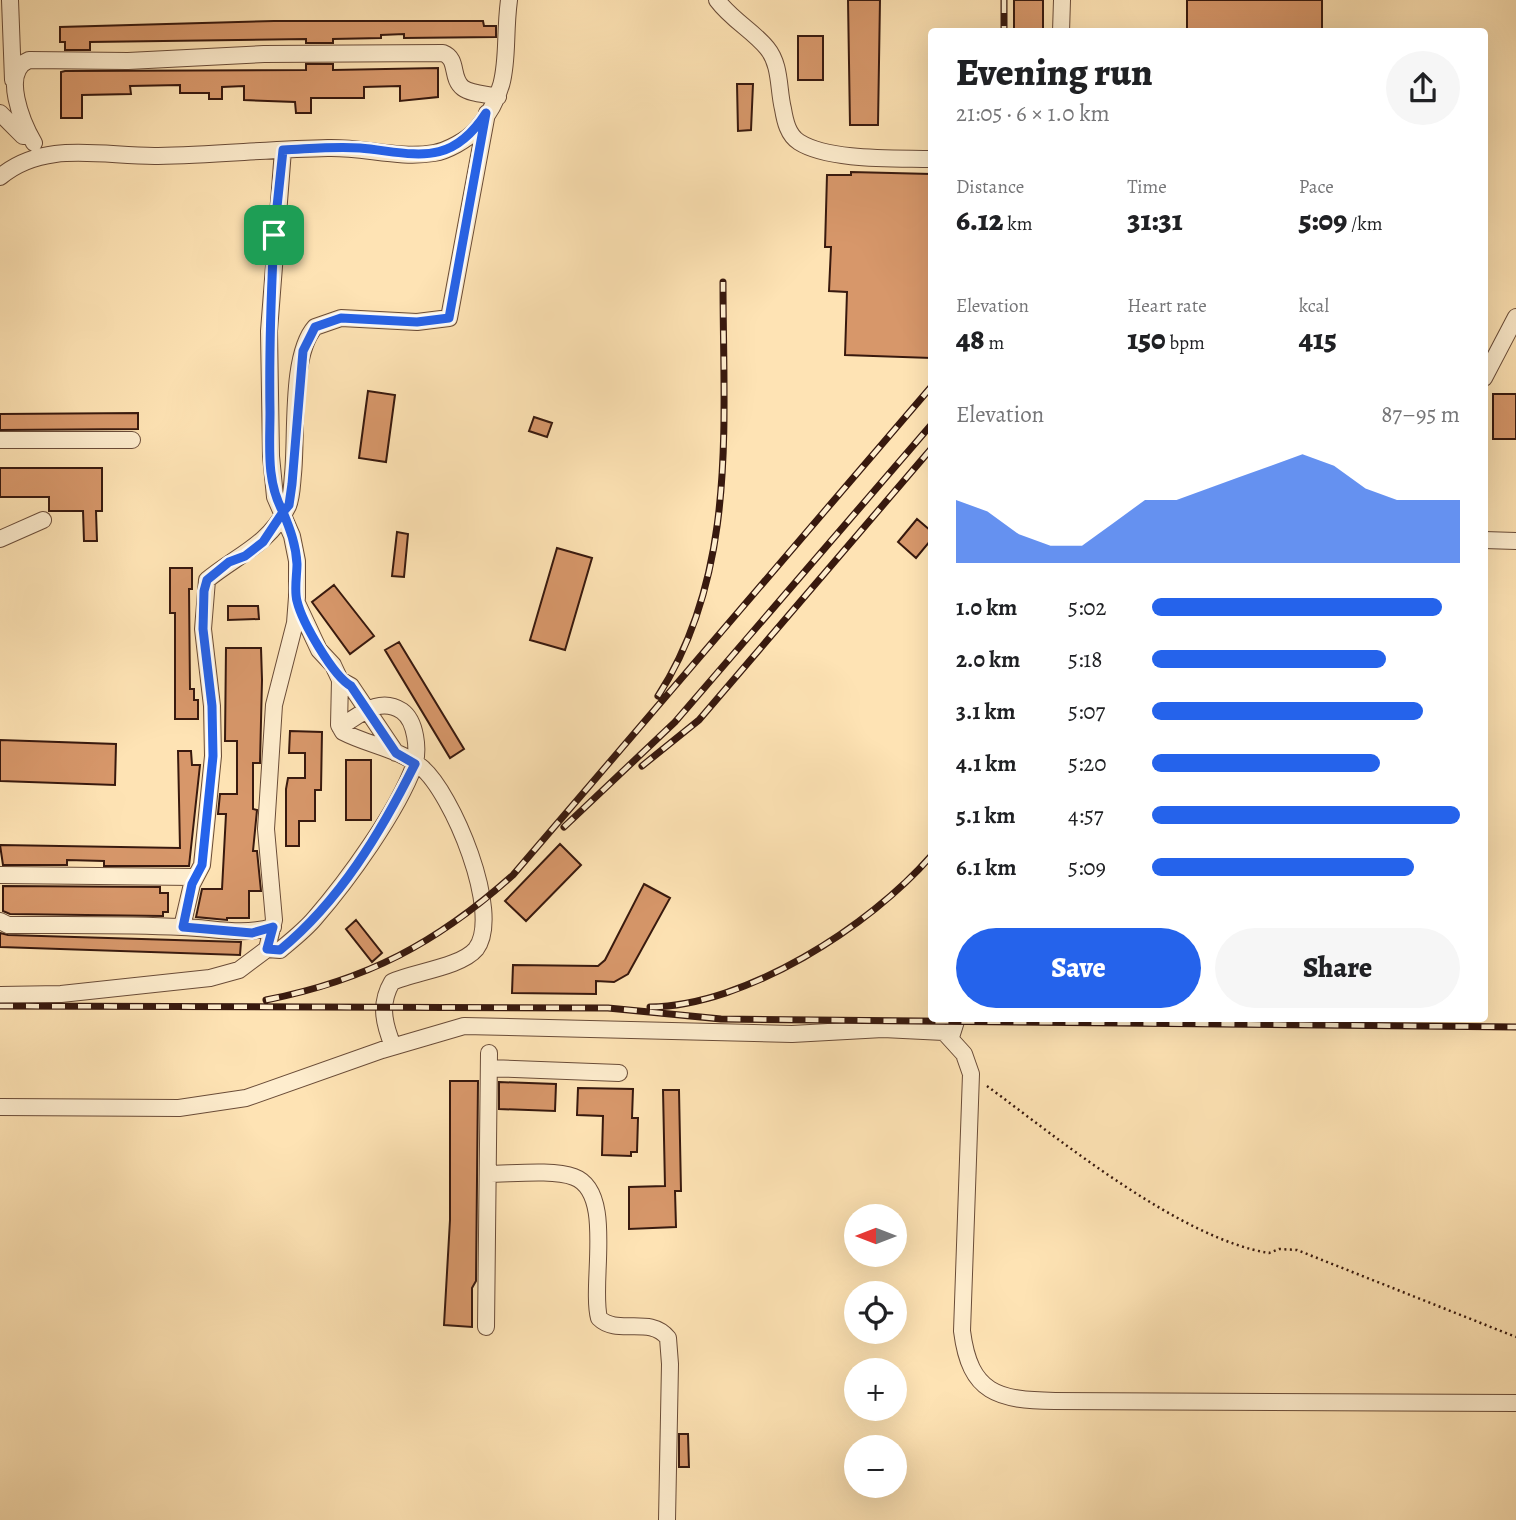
<!DOCTYPE html>
<meta charset="utf-8">
<style>
body{margin:0;font-family:Alegreya,serif;background:#f6f6f6;color:#202124;height:100vh;display:flex;flex-direction:column;font-size:26px;white-space:nowrap}
*{box-sizing:border-box;margin:0}
p{font-size:23px;color:#757577}
.icon{flex:none;width:38px;height:38px;fill:none;stroke:currentColor;stroke-width:2;stroke-linecap:round;stroke-linejoin:round}
.map{position:relative;flex:1;overflow:hidden}
.drawer{position:absolute;left:928px;top:28px;width:560px;height:994px;display:flex;flex-direction:column;background:#fff;border-radius:7px;box-shadow:0 7px 28px #0002}
.drawer>*{flex:none}
.needle{width:46px;rotate:270deg}
.tools{position:absolute;left:844px;top:1204px;display:grid;gap:14px}
.tools a{display:grid;place-items:center;width:63px;height:63px;border-radius:50%;background:#fff;box-shadow:0 7px 28px #0002;font-size:35px}
.pin{position:absolute;display:grid;place-items:center;width:60px;height:60px;color:#fff;margin:-30px;border-radius:14px;box-shadow:0 4px 10px #0006}
.round{display:grid;place-items:center;flex:none;width:74px;height:74px;border-radius:37px;background:#f6f6f6}
.headline{display:flex;align-items:center;justify-content:space-between;height:119px;padding:0 28px}
h1{font-size:38px;font-weight:800;line-height:52px}
.stats{display:grid;grid-template-columns:repeat(3,1fr);gap:10px;height:119px;padding:7px 28px}
.stats div{display:grid;align-content:center}
.stats b{font-size:30px;font-weight:800}
.stats small{font-size:19px;font-weight:400}
.stats p{font-size:19px}
.chart{height:196px;padding:14px 28px}
.chart p{display:flex;justify-content:space-between}
.chart svg{width:100%;height:126px;margin-top:7px;fill:#2563eb;opacity:.7}
.action{display:flex;gap:14px;margin-top:auto;padding:14px 28px}
.action a{flex:1;height:80px;border-radius:42px;background:#2563eb;color:#fff;font-size:28px;font-weight:800;line-height:80px;text-align:center}
.action a+a{background:#f6f6f6;color:#202124}
ul{padding:0 28px;list-style:none;font-size:23px}
li{display:grid;grid-template-columns:112px 84px 1fr;align-items:center;height:52px}
li i{height:18px;border-radius:9px;background:#2563eb}
.map>svg:first-child{display:block}
.building{fill:#d7976a;stroke:#38190e;stroke-width:2}
.lines{fill:none;stroke-linecap:round;stroke-linejoin:round}
.minor-casing{stroke:#6a4c38;stroke-width:18}
.path{stroke:#38190e;stroke-width:2.5;stroke-dasharray:2 3.5;stroke-linecap:butt}
.minor{stroke:#feedce;stroke-width:16}
.rail-casing{stroke:#38190e;stroke-width:7}
.rail{stroke:#feedce;stroke-width:4.5;stroke-dasharray:13;stroke-linecap:butt}
.route-casing{stroke:#fff;stroke-width:14}
.route{stroke:#2563eb;stroke-width:9}
</style>
<div class="map">
<svg width="1516" height="1520" viewBox="0 0 1516 1520">
<rect width="100%" height="100%" fill="#fee3b4"/>
<filter id="stains"><feTurbulence type="fractalNoise" baseFrequency=".00286" numOctaves="4"/><feColorMatrix values="0 0 0 0 .2 0 0 0 0 .09 0 0 0 0 .02 0 0 0 .5 -.17"/></filter>
<radialGradient id="worn" r=".72"><stop offset=".6" stop-color="#630" stop-opacity="0"/><stop offset="1" stop-color="#630" stop-opacity=".3"/></radialGradient>
<path class="building" d="M 848,0 L 880,0 L 878,125 L 850,125 Z
M 1014,0 L 1043,0 L 1043,32 L 1014,32 Z
M 1187,0 L 1322,0 L 1322,32 L 1187,32 Z
M 274,21 L 483,21 L 484,26 L 496,26 L 496,37 L 404,38 L 404,34 L 381,35 L 381,38 L 333,39 L 333,43 L 306,43 L 306,39 L 90,42 L 90,50 L 65,50 L 65,42 L 60,42 L 60,27 Z
M 798,36 L 823,36 L 823,80 L 798,80 Z
M 306,64 L 333,64 L 333,70 L 438,68 L 438,97 L 400,101 L 400,86 L 364,87 L 364,98 L 311,98 L 311,113 L 296,113 L 295,102 L 244,100 L 244,86 L 222,87 L 222,99 L 209,99 L 209,93 L 180,93 L 180,85 L 130,86 L 131,94 L 82,95 L 82,118 L 61,118 L 61,72 L 65,71 L 306,70 Z
M 737,84 L 753,84 L 751,130 L 738,131 Z
M 851,172 L 931,174 L 931,358 L 845,355 L 847,292 L 829,291 L 831,247 L 825,247 L 827,175 L 851,175 Z
M 368,391 L 395,395 L 386,462 L 359,458 Z
M 1493,394 L 1516,394 L 1516,439 L 1493,439 Z
M 138,413 L 138,429 L 0,430 L 0,414 Z
M 534,417 L 552,423 L 547,437 L 529,431 Z
M 0,468 L 102,468 L 102,511 L 96,511 L 97,541 L 84,541 L 83,511 L 49,511 L 49,497 L 0,497 Z
M 917,519 L 931,531 L 931,540 L 916,558 L 898,542 Z
M 397,532 L 408,534 L 404,577 L 392,576 Z
M 557,548 L 592,558 L 565,650 L 530,640 Z
M 170,568 L 192,568 L 192,589 L 189,589 L 190,689 L 194,689 L 194,700 L 198,700 L 198,719 L 175,719 L 175,613 L 170,613 Z
M 334,585 L 374,636 L 350,654 L 312,602 Z
M 228,606 L 258,606 L 259,619 L 228,620 Z
M 399,642 L 464,749 L 450,758 L 385,650 Z
M 226,648 L 261,648 L 262,680 L 260,763 L 253,763 L 253,809 L 257,810 L 253,851 L 257,851 L 261,891 L 249,891 L 249,918 L 227,918 L 227,920 L 196,917 L 202,889 L 222,889 L 226,814 L 218,814 L 220,794 L 237,794 L 237,741 L 225,741 Z
M 290,731 L 322,732 L 321,790 L 315,790 L 315,821 L 299,821 L 299,846 L 286,846 L 286,789 L 288,778 L 305,778 L 305,753 L 289,753 Z
M 0,740 L 116,744 L 115,785 L 0,781 Z
M 178,751 L 191,751 L 192,765 L 200,765 L 189,866 L 104,866 L 104,861 L 67,860 L 67,865 L 3,865 L 0,845 L 180,848 Z
M 346,760 L 371,760 L 371,820 L 346,820 Z
M 560,844 L 581,865 L 526,921 L 505,901 Z
M 644,884 L 670,898 L 628,974 L 614,982 L 596,981 L 596,994 L 512,993 L 513,965 L 598,966 L 605,960 Z
M 3,886 L 160,887 L 160,893 L 168,893 L 168,912 L 163,912 L 163,916 L 10,914 L 3,911 Z
M 356,920 L 382,953 L 372,962 L 346,929 Z
M 0,933 L 8,935 L 241,942 L 240,955 L 0,947 Z
M 450,1081 L 478,1081 L 476,1281 L 472,1288 L 472,1327 L 444,1325 L 450,1220 Z
M 499,1082 L 556,1084 L 555,1111 L 499,1109 Z
M 578,1088 L 633,1089 L 632,1118 L 638,1118 L 637,1152 L 631,1152 L 631,1156 L 602,1155 L 603,1116 L 577,1115 Z
M 663,1090 L 679,1090 L 681,1191 L 675,1191 L 676,1227 L 629,1229 L 629,1187 L 665,1186 Z
M 679,1434 L 688,1434 L 689,1467 L 679,1467 Z"/>
<g class="lines">
<defs>
<path id="minor" d="M 10,0 L 13,80
M 717,0 C 732,20 752,30 767,48 C 781,65 778,89 783,109 C 785,121 788,135 799,142 C 829,161 896,158 931,159
M 1061,32 L 1062,0
M 0,113 L 23,136
M 34,143 C 23,124 0,71 29,60 L 128,61 L 264,54 L 443,53 C 459,59 450,78 463,88 C 471,94 487,94 498,97
M 0,177 C 45,139 104,157 158,156 C 215,155 272,149 328,148 C 364,147 399,159 434,153 C 447,151 467,140 476,130 C 515,84 502,53 509,0
M 1484,378 L 1516,317
M 0,440 L 132,440
M 0,539 L 43,520
M 1484,540 L 1516,541
M 297,603 L 319,650 L 333,665 L 340,680 L 339,725 L 343,732 C 368,745 399,749 421,767 C 452,792 503,914 476,949 C 461,967 414,972 392,982 C 379,1004 384,1024 393,1046
M 340,680 L 351,686 L 396,753
M 0,875 L 195,877
M 0,921 L 8,925 C 66,925 124,924 182,927 C 214,928 241,936 273,927
M 182,927 L 192,884 L 202,865 L 213,756 L 212,706 L 203,629 L 207,580 C 237,555 269,545 288,506 C 292,497 292,483 293,474 C 297,436 290,355 315,327 L 341,318 L 417,322 L 449,318 L 487,113
M 267,949 L 280,950 C 292,940 305,930 315,918 C 348,880 397,812 414,766 C 419,750 416,721 402,711 C 379,696 360,715 340,727
M 0,995 L 61,994 L 210,978 L 239,970 L 267,949 L 274,920 L 266,829 L 274,705 L 295,623 L 297,597 L 297,561 L 292,536 L 275,497 L 271,456 L 269,331 L 283,150
M 951,1037 L 957,1018
M 490,1068 L 619,1073
M 0,1107 L 179,1108 L 246,1098 L 382,1050 L 464,1026 L 792,1034 L 883,1029 L 944,1032 L 964,1054 L 971,1074 L 962,1331 C 970,1394 998,1400 1055,1401 L 1516,1403
M 488,1174 C 511,1174 553,1169 574,1177 C 615,1192 590,1283 599,1318 C 617,1336 650,1315 668,1338 L 670,1364 L 667,1520
M 486,1327 L 489,1053"/>
</defs>
<use href="#minor" class="minor-casing"/>
<path class="path" d="M 987,1086 C 1060,1140 1181,1239 1269,1253 L 1279,1249 L 1297,1250 L 1516,1337"/>
<use href="#minor" class="minor"/>
<defs>
<path id="rail" d="M 1004,0 L 1004,32
M 658,696 C 738,572 723,423 723,282
M 642,766 L 699,720 L 931,449
M 564,827 L 675,722 L 931,425
M 266,1000 C 367,980 437,943 513,875 L 931,387
M 0,1006 L 608,1008 L 721,1019 L 1516,1027
M 650,1007 C 746,1006 870,926 931,856"/>
</defs>
<use href="#rail" class="rail-casing"/>
<use href="#rail" class="rail"/>
</g>
<g class="lines">
<defs>
<path id="route" d="M 274,235 C 271,294 269,353 270,412 C 270,446 266,482 283,512 L 263,542 L 245,556 L 229,562 L 207,580 L 204,591 L 203,629 L 212,706 L 213,756 L 202,865 L 192,884 L 183,927 L 252,933 L 273,927 L 267,949 L 280,950 C 340,901 381,832 415,764 L 396,753 L 351,686 C 333,676 302,622 297,601 C 294,590 297,575 297,564 C 296,545 290,529 283,512 L 289,505 L 292,484 L 303,351 L 315,327 L 341,318 L 417,322 L 449,318 L 486,113 C 450,169 414,153 360,148 C 334,146 308,149 283,150 L 274,235"/>
</defs>
<use href="#route" class="route-casing"/>
<use href="#route" class="route"/>
</g>
<rect width="100%" height="100%" filter="url(#stains)"/>
<rect width="100%" height="100%" fill="url(#worn)"/>
</svg>
<div class="tools">
<a><svg class="needle" viewBox="-14 -14 28 28"><path d="M0-13l5 13h-10z" fill="#e53935"/><path d="M0 13l5-13h-10z" fill="#757577"/></svg></a>
<a><svg class="icon" aria-label="locate" viewBox="0 0 24 24"><circle cx="12" cy="12" r="6"/><path d="M12 2v4M12 18v4M2 12h4M18 12h4"/></svg></a>
<a>+</a>
<a>−</a>
</div>
<div class="pin" style="left:274px;top:235px;background:#1e9e55"><svg class="icon" aria-label="arrive" viewBox="0 0 24 24"><path d="M6 21V4h12l-3 4 3 4H6"/></svg></div>
<section class="drawer">
<div class="headline"><div><h1>Evening run</h1><p>21:05 · 6 × 1.0 km</p></div><a class="round"><svg class="icon" aria-label="share" viewBox="0 0 24 24"><path d="M12 15V3M7 8l5-5 5 5M5 13v7h14v-7"/></svg></a></div>
<div class="stats">
<div><p>Distance</p><b>6.12<small> km</small></b></div>
<div><p>Time</p><b>31:31</b></div>
<div><p>Pace</p><b>5:09<small> /km</small></b></div>
</div>
<div class="stats">
<div><p>Elevation</p><b>48<small> m</small></b></div>
<div><p>Heart rate</p><b>150<small> bpm</small></b></div>
<div><p>kcal</p><b>415</b></div>
</div>
<div class="chart"><p><span>Elevation</span>87–95 m</p>
<svg viewBox="0 0 160 44" preserveAspectRatio="none"><path d="M0 44V22L10 26L20 34L30 38L40 38L50 30L60 22L70 22L80 18L90 14L100 10L110 6L120 10L130 18L140 22L150 22L160 22V44z"/></svg>
</div>
<ul>
<li><b>1.0 km</b>5:02<i style="width:94%"></i></li>
<li><b>2.0 km</b>5:18<i style="width:76%"></i></li>
<li><b>3.1 km</b>5:07<i style="width:88%"></i></li>
<li><b>4.1 km</b>5:20<i style="width:74%"></i></li>
<li><b>5.1 km</b>4:57<i style="width:100%"></i></li>
<li><b>6.1 km</b>5:09<i style="width:85%"></i></li>
</ul>
<div class="action"><a>Save</a><a>Share</a></div>
</section>
</div>
